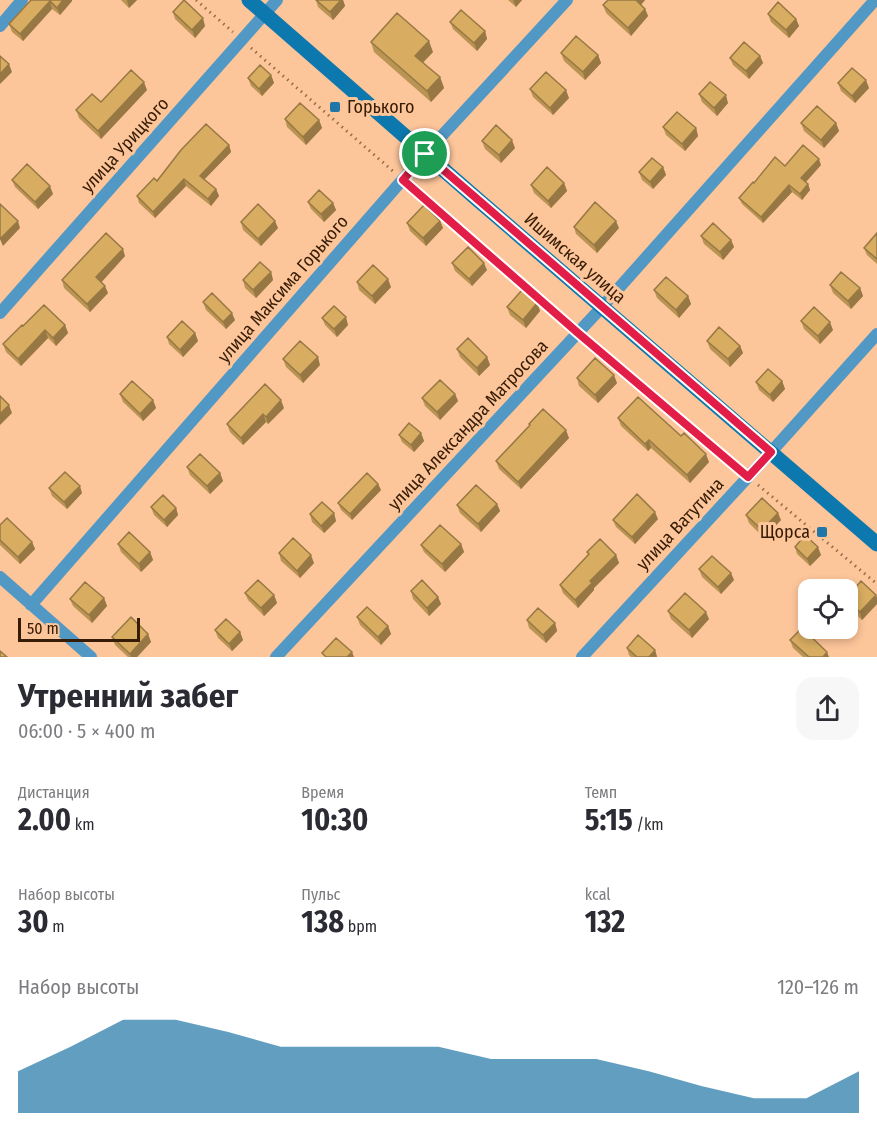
<!DOCTYPE html>
<html lang="ru">
<meta charset="utf-8">
<style>
body{margin:0;font-family:"Fira Sans Condensed",sans-serif;background:#f7f7f7;color:#2b2b33;height:100vh;display:flex;flex-direction:column;font-size:22px;white-space:nowrap}
*{box-sizing:border-box;margin:0}
p{font-size:20px;color:#7c7c81}
.icon{flex:none;width:33px;height:33px;fill:none;stroke:currentColor;stroke-width:2;stroke-linecap:round;stroke-linejoin:round}
.map{position:relative;height:657px;overflow:hidden}
.side{display:flex;flex-direction:column;background:#fff;flex:1}
.side>*{flex:none}
.tools{position:absolute;left:798px;top:579px;display:grid;gap:12px}
.tools a{display:grid;place-items:center;width:60px;height:60px;border-radius:12px;background:#fff;box-shadow:0 3px 9px #0003;font-size:30px}
.scale{position:absolute;left:18px;bottom:15px;width:122px;box-sizing:border-box;padding-left:6px;border:3px solid #361c05;border-top:0;font-size:16px;line-height:21px;white-space:nowrap;color:#361c05;-webkit-text-stroke:4px #fdc59a;paint-order:stroke}
.pin{position:absolute;display:grid;place-items:center;width:51px;height:51px;color:#fff;margin:-26px;border:3px solid #fff;border-radius:50%;box-shadow:0 2px 6px #0007}
.round{display:grid;place-items:center;flex:none;width:63px;height:63px;border-radius:18px;background:#f7f7f7}
.overview{display:flex;align-items:center;justify-content:space-between;height:102px;padding:0 18px}
h1{font-size:33px;font-weight:700;line-height:45px}
.metrics{display:grid;grid-template-columns:repeat(3,1fr);gap:9px;height:102px;padding:6px 18px}
.metrics div{display:grid;align-content:center}
.metrics b{font-size:30px;font-weight:700}
.metrics small{font-size:16px;font-weight:400}
.metrics p{font-size:16px}
.chart{height:168px;padding:12px 18px}
.chart p{display:flex;justify-content:space-between}
.chart svg{width:100%;height:108px;margin-top:6px;fill:#2076a6;opacity:.7}
.map>svg:first-child{display:block}
.lines{fill:none;stroke-linecap:round;stroke-linejoin:round}
.path{stroke:#966d4d;stroke-width:3;stroke-dasharray:1.5 4.5;stroke-linecap:butt}
.street{stroke:#5198c5;stroke-width:12}
.secondary{stroke:#0d78ad;stroke-width:15}
.wall{fill:#ba9453}
.shaded-wall{fill:#977844}
.building{fill:#d8ac61;stroke:#977844;stroke-width:1.5}
.route-casing{stroke:#fff;stroke-width:12}
.route{stroke:#e11d48;stroke-width:8}
.poi-dot{fill:#2076a6;stroke:#fdc59a;stroke-width:2}
.labels{text-anchor:middle;dominant-baseline:central;stroke-width:6;stroke-linejoin:round;paint-order:stroke}
.poi-label{font-size:18px;fill:#361c05;stroke:#fdc59a;text-anchor:start}
.street-label{font-size:18px;fill:#361c05;stroke:#fdc59a}
</style>
<div class="map">
<svg width="877" height="657" viewBox="0 0 877 657">
<rect width="100%" height="100%" fill="#fdc59a"/>
<g class="lines">
<path class="path" d="M 196,0 L 233,32
M 251,48 L 394,172
M 412,188 L 568,324
M 589,342 L 737,468
M 758,485 L 877,584"/>
<path class="street" d="M 0,26 L 22,0
M 0,313 L 277,0
M 0,577 L 91,657
M 31,605 L 425,154 L 567,0
M 276,657 L 602,307 L 875,0
M 582,657 L 771,452 L 877,334"/>
<path class="secondary" d="M 249,0 L 477,199 L 877,544"/>
</g>
<path class="wall" d="M 31,0 L 72,0 L 72,1 L 60,15 L 52,9 L 23,41 L 12,32 L 9,24 Z
M 121,0 L 137,0 L 129,8 Z
M 316,0 L 343,0 L 345,6 L 333,20 L 318,7 Z
M 508,0 L 522,0 L 516,7 Z
M 645,0 L 641,5 L 645,9 L 648,16 L 631,36 L 606,13 L 603,5 Z
M 173,12 L 205,26 L 195,38 L 175,19 Z
M 768,14 L 796,19 L 799,26 L 789,38 L 771,22 Z
M 450,22 L 485,31 L 487,39 L 477,51 L 453,29 Z
M 371,42 L 433,52 L 423,63 L 440,77 L 444,88 L 431,102 L 374,52 Z
M 561,53 L 598,55 L 601,63 L 585,80 L 564,61 Z
M 760,56 L 763,63 L 749,79 L 733,65 L 730,58 Z
M 271,75 L 274,83 L 262,96 L 251,86 L 248,78 Z
M 838,83 L 869,88 L 855,103 L 841,91 Z
M 530,89 L 569,98 L 553,115 L 533,97 Z
M 147,90 L 101,139 L 79,118 L 76,110 Z
M 699,94 L 728,103 L 717,116 L 702,102 Z
M 285,119 L 319,120 L 322,128 L 306,145 L 287,127 Z
M 801,123 L 836,123 L 839,131 L 824,148 L 804,131 Z
M 663,127 L 696,128 L 698,136 L 685,151 L 666,135 Z
M 482,141 L 515,148 L 501,163 L 485,149 Z
M 229,145 L 231,152 L 204,179 L 216,189 L 219,196 L 211,206 L 186,186 L 155,218 L 139,203 L 137,196 L 157,181 Z
M 821,165 L 806,182 L 808,184 L 810,190 L 802,200 L 792,192 L 763,223 L 742,204 L 739,198 L 754,183 L 785,166 Z
M 663,167 L 666,175 L 653,189 L 642,180 L 639,172 Z
M 12,180 L 53,194 L 38,209 L 15,187 Z
M 564,183 L 567,191 L 551,208 L 534,193 L 531,185 Z
M 308,202 L 333,203 L 336,210 L 324,222 L 311,209 Z
M 440,221 L 443,228 L 426,246 L 410,231 L 407,223 Z
M 241,222 L 278,228 L 261,246 L 243,230 Z
M 574,227 L 619,228 L 597,253 L 576,234 Z
M 877,233 L 877,264 L 867,255 L 864,248 Z
M 701,236 L 731,240 L 734,247 L 723,260 L 704,244 Z
M 125,256 L 101,282 L 108,293 L 90,312 L 64,288 L 62,280 Z
M 452,263 L 487,270 L 472,286 L 455,271 Z
M 271,272 L 273,280 L 256,298 L 245,288 L 243,280 Z
M 357,282 L 391,287 L 375,304 L 359,290 Z
M 830,285 L 860,288 L 863,296 L 851,309 L 833,293 Z
M 654,290 L 688,296 L 691,304 L 679,318 L 657,298 Z
M 203,302 L 235,320 L 226,329 L 206,310 Z
M 537,303 L 540,311 L 526,328 L 510,315 L 507,307 Z
M 322,318 L 348,325 L 337,337 L 325,325 Z
M 801,321 L 833,330 L 820,344 L 804,329 Z
M 65,325 L 68,333 L 56,346 L 48,338 L 21,366 L 6,352 L 3,344 L 23,326 Z
M 195,333 L 198,341 L 183,357 L 169,344 L 167,337 Z
M 707,341 L 740,346 L 743,353 L 730,367 L 710,349 Z
M 457,349 L 487,357 L 490,365 L 479,376 L 460,357 Z
M 283,359 L 320,365 L 303,383 L 286,367 Z
M 577,378 L 617,383 L 598,403 L 579,386 Z
M 782,381 L 785,389 L 773,402 L 759,390 L 756,382 Z
M 120,394 L 153,400 L 156,408 L 143,421 L 123,402 Z
M 455,394 L 458,401 L 440,420 L 425,406 L 422,398 Z
M 284,408 L 268,424 L 266,422 L 243,445 L 230,432 L 227,424 Z
M 618,418 L 709,462 L 690,483 L 651,448 L 648,451 L 621,426 Z
M 529,424 L 569,438 L 521,489 L 499,469 L 496,461 L 530,426 Z
M 421,433 L 424,441 L 414,452 L 402,442 L 399,435 Z
M 187,467 L 220,473 L 223,481 L 210,494 L 190,475 Z
M 378,484 L 381,490 L 352,520 L 341,510 L 338,503 Z
M 49,488 L 82,493 L 67,509 L 52,496 Z
M 497,504 L 500,511 L 481,532 L 460,513 L 457,505 Z
M 151,507 L 176,508 L 178,515 L 167,527 L 154,515 Z
M 334,513 L 336,521 L 324,533 L 312,522 L 310,514 Z
M 746,515 L 781,520 L 764,538 L 749,523 Z
M 658,519 L 635,544 L 616,527 L 613,520 Z
M 0,525 L 32,542 L 35,549 L 20,564 L 0,545 Z
M 118,544 L 150,552 L 153,560 L 141,572 L 121,552 Z
M 461,544 L 464,552 L 445,572 L 424,552 L 421,545 Z
M 795,547 L 821,555 L 810,566 L 797,554 Z
M 587,552 L 616,555 L 619,563 L 594,588 L 594,590 L 578,608 L 563,593 L 560,585 L 588,555 Z
M 279,553 L 314,563 L 300,578 L 281,561 Z
M 699,569 L 734,580 L 721,594 L 702,577 Z
M 411,591 L 438,597 L 441,604 L 429,616 L 413,599 Z
M 245,593 L 274,595 L 277,603 L 264,616 L 248,600 Z
M 876,595 L 877,598 L 877,604 L 862,620 L 848,607 L 848,596 Z
M 104,598 L 107,606 L 92,623 L 73,606 L 70,599 Z
M 668,611 L 709,619 L 692,638 L 671,619 Z
M 357,617 L 388,626 L 391,634 L 381,645 L 360,625 Z
M 527,620 L 555,623 L 557,631 L 546,643 L 529,628 Z
M 215,630 L 240,632 L 243,640 L 232,651 L 218,638 Z
M 148,634 L 151,642 L 137,657 L 128,657 L 115,645 L 112,637 Z
M 790,640 L 829,657 L 803,657 L 793,648 Z
M 627,648 L 655,650 L 657,657 L 631,657 L 629,655 Z"/>
<path class="shaded-wall" d="M 63,0 L 72,0 L 72,1 L 60,15 L 57,8 Z
M 127,0 L 137,0 L 129,8 Z
M 341,0 L 343,0 L 345,6 L 333,20 L 330,12 Z
M 513,0 L 522,0 L 516,7 Z
M 635,0 L 645,0 L 638,8 Z
M 50,1 L 52,9 L 23,41 L 20,34 Z
M 645,9 L 648,16 L 631,36 L 628,28 Z
M 203,18 L 205,26 L 195,38 L 192,30 Z
M 796,19 L 799,26 L 789,38 L 786,30 Z
M 485,31 L 487,39 L 477,51 L 474,43 Z
M 429,41 L 433,52 L 419,66 L 415,56 Z
M 598,55 L 601,63 L 585,80 L 583,72 Z
M 760,56 L 763,63 L 749,79 L 746,71 Z
M 9,64 L 12,72 L 0,84 L 0,74 Z
M 271,75 L 274,83 L 262,96 L 259,89 Z
M 440,77 L 444,88 L 431,102 L 427,91 Z
M 866,80 L 869,88 L 855,103 L 852,96 Z
M 144,82 L 147,90 L 101,139 L 98,131 Z
M 566,90 L 569,98 L 553,115 L 550,108 Z
M 726,95 L 728,103 L 717,116 L 714,108 Z
M 319,120 L 322,128 L 306,145 L 303,137 Z
M 836,123 L 839,131 L 824,148 L 821,140 Z
M 696,128 L 698,136 L 685,151 L 682,144 Z
M 512,140 L 515,148 L 501,163 L 499,155 Z
M 229,145 L 231,152 L 202,182 L 200,176 Z
M 819,159 L 821,165 L 803,185 L 801,178 Z
M 663,167 L 666,175 L 653,189 L 650,182 Z
M 184,179 L 186,186 L 155,218 L 153,212 Z
M 564,183 L 567,191 L 551,208 L 548,201 Z
M 808,184 L 810,190 L 802,200 L 800,194 Z
M 789,185 L 792,192 L 763,223 L 761,217 Z
M 50,186 L 53,194 L 38,209 L 35,202 Z
M 216,189 L 219,196 L 211,206 L 208,199 Z
M 333,203 L 336,210 L 324,222 L 321,214 Z
M 18,221 L 20,228 L 3,246 L 0,239 Z
M 275,221 L 278,228 L 261,246 L 258,239 Z
M 440,221 L 443,228 L 426,246 L 423,238 Z
M 616,221 L 619,228 L 597,253 L 594,245 Z
M 731,240 L 734,247 L 723,260 L 720,252 Z
M 123,249 L 125,256 L 99,285 L 96,277 Z
M 484,263 L 487,270 L 472,286 L 469,279 Z
M 271,272 L 273,280 L 256,298 L 253,290 Z
M 388,279 L 391,287 L 375,304 L 372,296 Z
M 105,286 L 108,293 L 90,312 L 87,304 Z
M 860,288 L 863,296 L 851,309 L 848,301 Z
M 688,296 L 691,304 L 679,318 L 676,310 Z
M 537,303 L 540,311 L 526,328 L 523,320 Z
M 232,313 L 235,320 L 226,329 L 223,322 Z
M 346,317 L 348,325 L 337,337 L 334,329 Z
M 830,322 L 833,330 L 820,344 L 818,336 Z
M 65,325 L 68,333 L 56,346 L 53,338 Z
M 45,330 L 48,338 L 21,366 L 18,359 Z
M 195,333 L 198,341 L 183,357 L 180,350 Z
M 740,346 L 743,353 L 730,367 L 728,359 Z
M 318,357 L 320,365 L 303,383 L 300,375 Z
M 487,357 L 490,365 L 479,376 L 477,368 Z
M 614,375 L 617,383 L 598,403 L 595,395 Z
M 782,381 L 785,389 L 773,402 L 770,395 Z
M 455,394 L 458,401 L 440,420 L 437,412 Z
M 153,400 L 156,408 L 143,421 L 140,414 Z
M 281,400 L 284,408 L 268,424 L 266,417 Z
M 9,405 L 12,413 L 0,425 L 0,414 Z
M 263,414 L 266,422 L 243,445 L 241,438 Z
M 566,430 L 569,438 L 521,489 L 518,482 Z
M 421,433 L 424,441 L 414,452 L 411,445 Z
M 649,440 L 651,448 L 648,451 L 645,444 Z
M 706,454 L 709,462 L 690,483 L 687,475 Z
M 220,473 L 223,481 L 210,494 L 207,486 Z
M 378,484 L 381,490 L 352,520 L 350,514 Z
M 80,486 L 82,493 L 67,509 L 64,502 Z
M 497,504 L 500,511 L 481,532 L 478,524 Z
M 176,508 L 178,515 L 167,527 L 164,520 Z
M 655,512 L 658,519 L 635,544 L 632,537 Z
M 334,513 L 336,521 L 324,533 L 321,526 Z
M 778,513 L 781,520 L 764,538 L 762,530 Z
M 32,542 L 35,549 L 20,564 L 18,557 Z
M 461,544 L 464,552 L 445,572 L 442,564 Z
M 818,547 L 821,555 L 810,566 L 807,559 Z
M 150,552 L 153,560 L 141,572 L 139,564 Z
M 311,555 L 314,563 L 300,578 L 297,571 Z
M 616,555 L 619,563 L 594,588 L 594,590 L 578,608 L 575,600 L 590,581 Z
M 731,573 L 734,580 L 721,594 L 718,587 Z
M 274,595 L 277,603 L 264,616 L 261,608 Z
M 876,595 L 877,598 L 877,604 L 862,620 L 860,612 Z
M 438,597 L 441,604 L 429,616 L 427,608 Z
M 104,598 L 107,606 L 92,623 L 89,615 Z
M 706,612 L 709,619 L 692,638 L 689,630 Z
M 555,623 L 557,631 L 546,643 L 543,635 Z
M 388,626 L 391,634 L 381,645 L 378,637 Z
M 240,632 L 243,640 L 232,651 L 229,644 Z
M 148,634 L 151,642 L 137,657 L 131,657 L 130,654 Z
M 655,650 L 657,657 L 649,657 Z
M 352,652 L 354,657 L 347,657 Z
M 827,652 L 829,657 L 823,657 Z"/>
<path class="building" d="M 31,0 L 63,0 L 57,8 L 50,1 L 20,34 L 9,24 Z
M 184,0 L 203,18 L 192,30 L 173,12 Z
M 316,0 L 341,0 L 330,12 Z
M 608,0 L 636,0 L 645,9 L 628,28 L 603,5 Z
M 778,2 L 796,19 L 786,30 L 768,14 Z
M 461,10 L 485,31 L 474,43 L 450,22 Z
M 397,13 L 429,41 L 415,56 L 440,77 L 427,91 L 371,42 Z
M 576,36 L 598,55 L 583,72 L 561,53 Z
M 744,42 L 760,56 L 746,71 L 730,58 Z
M 0,56 L 9,64 L 0,74 Z
M 260,65 L 271,75 L 259,89 L 248,78 Z
M 852,68 L 866,80 L 852,96 L 838,83 Z
M 131,70 L 144,82 L 98,131 L 76,110 L 92,94 L 101,102 Z
M 546,72 L 566,90 L 550,108 L 530,89 Z
M 710,82 L 726,95 L 714,108 L 699,94 Z
M 300,103 L 319,120 L 303,137 L 285,119 Z
M 817,106 L 836,123 L 821,140 L 801,123 Z
M 677,112 L 696,128 L 682,144 L 663,127 Z
M 206,124 L 229,145 L 200,176 L 216,189 L 208,199 L 184,179 L 153,212 L 137,196 L 154,178 L 157,181 L 181,150 Z
M 496,125 L 512,140 L 499,155 L 482,141 Z
M 803,145 L 819,159 L 801,178 L 808,184 L 800,194 L 789,185 L 761,217 L 739,198 L 753,182 L 754,183 L 775,157 L 785,166 Z
M 652,158 L 663,167 L 650,182 L 639,172 Z
M 27,164 L 50,186 L 35,202 L 12,180 Z
M 547,167 L 564,183 L 548,201 L 531,185 Z
M 319,190 L 333,203 L 321,214 L 308,202 Z
M 595,202 L 616,221 L 594,245 L 574,227 Z
M 0,204 L 18,221 L 0,239 Z
M 258,204 L 275,221 L 258,239 L 241,222 Z
M 424,205 L 440,221 L 423,238 L 407,223 Z
M 713,223 L 731,240 L 720,252 L 701,236 Z
M 106,233 L 123,249 L 96,277 L 105,286 L 87,304 L 62,280 Z
M 877,233 L 877,259 L 864,248 Z
M 468,247 L 484,263 L 469,279 L 452,263 Z
M 260,262 L 271,272 L 253,290 L 243,280 Z
M 373,265 L 388,279 L 372,296 L 357,282 Z
M 841,272 L 860,288 L 848,301 L 830,285 Z
M 666,277 L 688,296 L 676,310 L 654,290 Z
M 522,290 L 537,303 L 523,320 L 507,307 Z
M 212,293 L 232,313 L 223,322 L 203,302 Z
M 44,305 L 65,325 L 53,338 L 45,330 L 18,359 L 3,344 L 22,325 L 23,326 Z
M 334,306 L 346,317 L 334,329 L 322,318 Z
M 814,307 L 830,322 L 818,336 L 801,321 Z
M 182,321 L 195,333 L 180,350 L 167,337 Z
M 719,327 L 740,346 L 728,359 L 707,341 Z
M 468,338 L 487,357 L 477,368 L 457,349 Z
M 300,341 L 318,357 L 300,375 L 283,359 Z
M 595,358 L 614,375 L 595,395 L 577,378 Z
M 768,369 L 782,381 L 770,395 L 756,382 Z
M 440,380 L 455,394 L 437,412 L 422,398 Z
M 132,381 L 153,400 L 140,414 L 120,394 Z
M 265,384 L 281,400 L 266,417 L 263,414 L 241,438 L 227,424 Z
M 0,396 L 9,405 L 0,414 Z
M 638,397 L 681,436 L 684,433 L 706,454 L 687,475 L 649,440 L 645,444 L 618,418 Z
M 543,409 L 566,430 L 518,482 L 496,461 L 530,425 L 529,424 Z
M 409,423 L 421,433 L 411,445 L 399,435 Z
M 200,454 L 220,473 L 207,486 L 187,467 Z
M 65,472 L 80,486 L 64,502 L 49,488 Z
M 367,473 L 378,484 L 350,514 L 338,503 Z
M 476,485 L 497,504 L 478,524 L 457,505 Z
M 637,494 L 655,512 L 632,537 L 613,520 Z
M 163,495 L 176,508 L 164,520 L 151,507 Z
M 762,498 L 778,513 L 762,530 L 746,515 Z
M 322,502 L 334,513 L 321,526 L 310,514 Z
M 7,518 L 32,542 L 18,557 L 0,540 L 0,525 Z
M 440,525 L 461,544 L 442,564 L 421,545 Z
M 129,532 L 150,552 L 139,564 L 118,544 Z
M 805,535 L 818,547 L 807,559 L 795,547 Z
M 293,538 L 311,555 L 297,571 L 279,553 Z
M 600,539 L 616,555 L 590,581 L 592,583 L 575,600 L 560,585 L 589,554 L 587,552 Z
M 712,556 L 731,573 L 718,587 L 699,569 Z
M 258,580 L 274,595 L 261,608 L 245,593 Z
M 422,580 L 438,597 L 427,608 L 411,591 Z
M 861,581 L 876,595 L 860,612 L 848,601 L 848,596 Z
M 85,582 L 104,598 L 89,615 L 70,599 Z
M 685,593 L 706,612 L 689,630 L 668,611 Z
M 367,607 L 388,626 L 378,637 L 357,617 Z
M 538,608 L 555,623 L 543,635 L 527,620 Z
M 131,617 L 148,634 L 130,654 L 112,637 Z
M 226,619 L 240,632 L 229,644 L 215,630 Z
M 802,628 L 827,652 L 823,657 L 809,657 L 790,640 Z
M 638,635 L 655,650 L 649,657 L 637,657 L 627,648 Z
M 336,638 L 352,652 L 347,657 L 326,657 L 322,653 Z
M 0,651 L 7,657 L 0,657 Z"/>
<g class="lines">
<defs>
<path id="route" d="M 425,154 L 771,452 L 748,477 L 578,333 L 403,180 Z"/>
</defs>
<use href="#route" class="route-casing"/>
<use href="#route" class="route"/>
</g>
<g class="poi-dot">
<rect x="329" y="101" width="12" height="12" rx="3"/>
<rect x="816" y="526" width="12" height="12" rx="3"/>
</g>
<g class="labels">
<g class="poi-label">
<text x="347" y="107">Горького</text>
<text x="810" y="532" text-anchor="end">Щорса</text>
</g>
<g class="street-label">
<text transform="translate(125 145) rotate(-48)">улица Урицкого</text>
<text transform="translate(575 258) rotate(41)">Ишимская улица</text>
<text transform="translate(283 289) rotate(-49)">улица Максима Горького</text>
<text transform="translate(468 425) rotate(-47)">улица Александра Матросова</text>
<text transform="translate(680 524) rotate(-47)">улица Ватутина</text>
</g>
</g>
</svg>
<div class="tools">
<a><svg class="icon" aria-label="locate" viewBox="0 0 24 24"><circle cx="12" cy="12" r="6"/><path d="M12 2v4M12 18v4M2 12h4M18 12h4"/></svg></a>
</div>
<div class="scale">50 m</div>
<div class="pin" style="left:425px;top:154px;background:#1e9e55"><svg class="icon" aria-label="arrive" viewBox="0 0 24 24"><path d="M6 21V4h12l-3 4 3 4H6"/></svg></div>
</div>
<section class="side">
<div class="overview"><div><h1>Утренний забег</h1><p>06:00 · 5 × 400 m</p></div><a class="round"><svg class="icon" aria-label="share" viewBox="0 0 24 24"><path d="M12 15V3M7 8l5-5 5 5M5 13v7h14v-7"/></svg></a></div>
<div class="metrics">
<div><p>Дистанция</p><b>2.00<small> km</small></b></div>
<div><p>Время</p><b>10:30</b></div>
<div><p>Темп</p><b>5:15<small> /km</small></b></div>
</div>
<div class="metrics">
<div><p>Набор высоты</p><b>30<small> m</small></b></div>
<div><p>Пульс</p><b>138<small> bpm</small></b></div>
<div><p>kcal</p><b>132</b></div>
</div>
<div class="chart"><p><span>Набор высоты</span>120–126 m</p>
<svg viewBox="0 0 160 44" preserveAspectRatio="none"><path d="M0 44V27L10 17L20 6L30 6L40 11L50 17L60 17L70 17L80 17L90 22L100 22L110 22L120 27L130 33L140 38L150 38L160 27V44z"/></svg>
</div>
</section>
